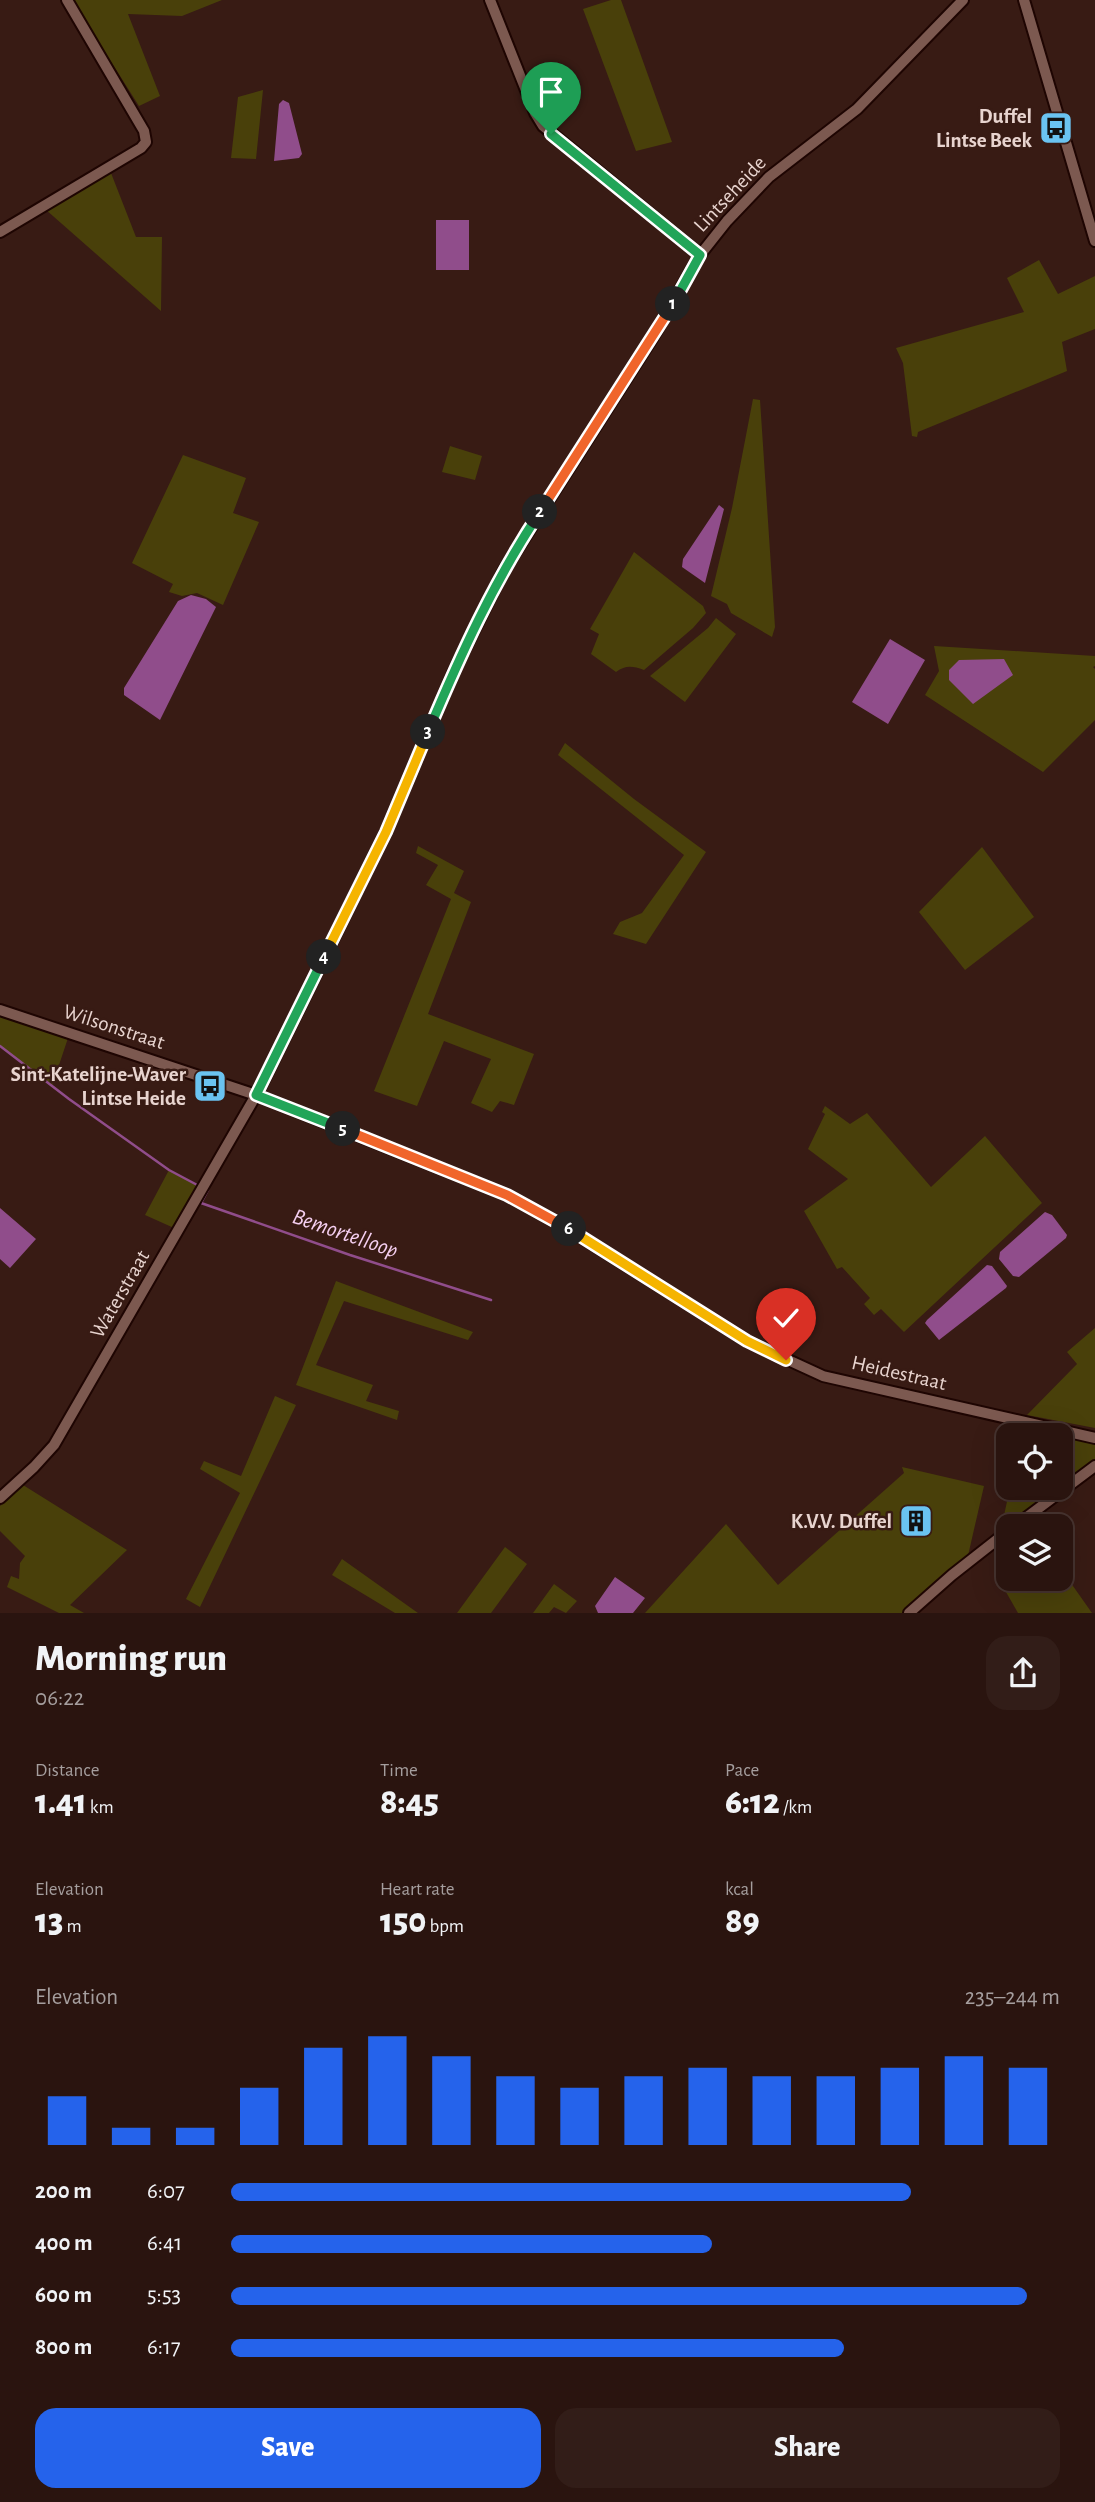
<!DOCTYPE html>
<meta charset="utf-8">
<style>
body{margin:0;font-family:"Alegreya Sans",sans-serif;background:#321d18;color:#f1f3f6;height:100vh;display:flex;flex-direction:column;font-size:26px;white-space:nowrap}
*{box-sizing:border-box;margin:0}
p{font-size:23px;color:#a59e9e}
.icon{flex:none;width:38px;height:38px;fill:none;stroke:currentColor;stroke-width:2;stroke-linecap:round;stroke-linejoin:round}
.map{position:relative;height:1613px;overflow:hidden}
.details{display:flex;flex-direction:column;background:#2a140f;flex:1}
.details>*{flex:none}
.tools{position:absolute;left:996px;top:1423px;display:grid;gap:14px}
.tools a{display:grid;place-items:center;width:77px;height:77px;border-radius:14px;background:#2a140f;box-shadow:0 7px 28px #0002,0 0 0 2px #46332f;font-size:35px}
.pin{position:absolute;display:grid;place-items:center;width:60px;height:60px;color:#fff;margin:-72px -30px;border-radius:50% 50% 50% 0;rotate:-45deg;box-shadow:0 0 7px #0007}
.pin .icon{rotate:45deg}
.km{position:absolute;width:35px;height:35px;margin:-18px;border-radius:50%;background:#222;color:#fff;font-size:19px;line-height:35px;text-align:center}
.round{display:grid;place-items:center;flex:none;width:74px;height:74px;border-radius:21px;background:#321d18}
.headline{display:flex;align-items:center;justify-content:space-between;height:119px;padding:0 35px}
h1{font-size:38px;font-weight:800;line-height:52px}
.metrics{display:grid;grid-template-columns:repeat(3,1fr);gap:10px;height:119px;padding:7px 35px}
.metrics div{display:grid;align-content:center}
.metrics b{font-size:35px;font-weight:800}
.metrics small{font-size:19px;font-weight:400}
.metrics p{font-size:19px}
.chart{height:196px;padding:14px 35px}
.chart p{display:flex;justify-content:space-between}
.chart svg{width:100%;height:126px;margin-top:7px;stroke:#2563eb;stroke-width:6}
.primary-button{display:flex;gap:14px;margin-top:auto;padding:14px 35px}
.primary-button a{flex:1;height:80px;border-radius:21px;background:#2563eb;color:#fff;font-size:28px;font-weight:800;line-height:80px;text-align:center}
.primary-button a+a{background:#321d18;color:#f1f3f6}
ul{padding:0 35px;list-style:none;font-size:23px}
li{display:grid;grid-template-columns:112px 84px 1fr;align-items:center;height:52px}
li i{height:18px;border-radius:9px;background:#2563eb}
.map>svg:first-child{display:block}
.green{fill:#49400a}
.water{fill:#904d8b}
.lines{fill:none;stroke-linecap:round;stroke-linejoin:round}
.stream{stroke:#904d8b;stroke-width:2.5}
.minor-casing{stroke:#1e0502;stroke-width:14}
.minor{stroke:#7c5950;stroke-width:10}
.split-1-casing{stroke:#fff;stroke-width:14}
.split-2-casing{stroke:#fff;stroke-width:14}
.split-3-casing{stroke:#fff;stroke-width:14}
.split-4-casing{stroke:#fff;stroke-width:14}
.split-5-casing{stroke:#fff;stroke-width:14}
.split-6-casing{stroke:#fff;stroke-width:14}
.split-7-casing{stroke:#fff;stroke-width:14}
.split-1{stroke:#22a559;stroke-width:9}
.split-2{stroke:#f0652b;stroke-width:9}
.split-3{stroke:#22a559;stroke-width:9}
.split-4{stroke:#f5b400;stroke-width:9}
.split-5{stroke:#22a559;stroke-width:9}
.split-6{stroke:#f0652b;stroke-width:9}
.split-7{stroke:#f5b400;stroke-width:9}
.labels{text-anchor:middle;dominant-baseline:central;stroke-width:5;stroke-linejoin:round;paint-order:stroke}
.poi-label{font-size:21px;font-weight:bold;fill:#e8d4cf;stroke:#381b14;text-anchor:end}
.street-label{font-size:21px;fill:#e8d4cf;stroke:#381b14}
.water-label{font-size:23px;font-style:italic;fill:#f5cff0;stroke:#381b14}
</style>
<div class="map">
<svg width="1095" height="1613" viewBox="0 0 1095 1613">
<rect width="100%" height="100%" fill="#381b14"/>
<path class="green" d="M 72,0 L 222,0 L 182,16 L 128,14 L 160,96 L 139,106 Z
M 611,0 L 621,0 L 672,142 L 636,151 L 583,9 Z
M 263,90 L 256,159 L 231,158 L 238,97 Z
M 111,173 L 136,237 L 162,237 L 161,311 L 45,209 Z
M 1039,260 L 1058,294 L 1095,276 L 1095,329 L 1062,342 L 1067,371 L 918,432 L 917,437 L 912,436 L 903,363 L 896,348 L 1024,312 L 1007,278 Z
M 753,399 L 760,400 L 775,627 L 772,637 L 731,613 L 727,604 L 711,596 L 732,508 Z
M 450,446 L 482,456 L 475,480 L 442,472 Z
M 183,455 L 246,478 L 233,513 L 259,522 L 223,605 L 197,593 L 182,596 L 169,592 L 173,584 L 132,563 Z
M 634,552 L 703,606 L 706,613 L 693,628 L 644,670 C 632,666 626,665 616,672 L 591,654 L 599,634 L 590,629 Z
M 716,618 L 736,634 L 685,702 L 650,676 L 708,628 Z
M 934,646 L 1095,656 L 1095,666 L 1093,667 L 1095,669 L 1095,720 L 1043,772 L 925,695 L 939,671 Z
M 565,743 L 634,799 L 706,852 L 646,944 L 613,934 L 620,922 L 642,913 L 684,855 L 558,755 Z
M 418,846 L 464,871 L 454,893 L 471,902 L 428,1014 L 534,1054 L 514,1105 L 500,1101 L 492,1112 L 471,1103 L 491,1059 L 444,1041 L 417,1106 L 374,1091 L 451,899 L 426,885 L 438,865 L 416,853 Z
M 982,847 L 1034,917 L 965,970 L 919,912 Z
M 0,1014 L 68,1038 L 52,1086 L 0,1046 Z
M 825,1106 L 850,1124 L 867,1113 L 931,1187 L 985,1136 L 1042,1203 L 904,1332 L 881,1309 L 874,1315 L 864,1304 L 870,1298 L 842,1267 L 837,1269 L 804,1211 L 848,1179 L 808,1149 L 825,1114 L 822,1112 Z
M 169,1170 L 201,1187 L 174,1228 L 145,1215 Z
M 336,1281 L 473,1332 L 468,1340 L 344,1301 L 316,1365 L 373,1385 L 366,1401 L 399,1411 L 397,1420 L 296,1385 Z
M 1095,1328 L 1095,1428 L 1027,1415 L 1077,1364 L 1067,1352 Z
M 275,1396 L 296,1405 L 200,1607 L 186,1599 L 240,1493 L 200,1469 L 204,1461 L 241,1476 Z
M 1061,1436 L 1095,1443 L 1095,1462 L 1061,1487 Z
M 902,1467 L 984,1486 L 967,1560 L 905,1613 L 645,1613 L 726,1524 L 778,1585 L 904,1473 Z
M 23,1485 L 127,1550 L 70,1605 L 84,1613 L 59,1613 L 7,1587 L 11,1576 L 19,1579 L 20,1563 L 25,1556 L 0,1531 L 0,1506 Z
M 1010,1488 L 1059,1488 L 1001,1529 Z
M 505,1547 L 527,1564 L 491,1613 L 457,1613 Z
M 342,1559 L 418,1613 L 395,1613 L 332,1575 Z
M 1061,1569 L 1092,1613 L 1018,1613 L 1006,1592 L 1026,1579 L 1060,1578 Z
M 554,1584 L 577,1601 L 566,1613 L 554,1607 L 549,1613 L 533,1613 Z"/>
<path class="water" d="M 283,100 L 289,103 L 302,154 L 299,158 L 274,161 L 279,104 Z
M 436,220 L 469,220 L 469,270 L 436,270 Z
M 719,505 L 724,509 L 705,583 L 682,567 L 683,559 Z
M 191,595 L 206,599 L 216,607 L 160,720 L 124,695 L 124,688 L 178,601 Z
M 890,639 L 925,660 L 888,724 L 852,702 Z
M 1004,659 L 1013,675 L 973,704 L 949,680 L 949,670 L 959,660 Z
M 0,1208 L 36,1239 L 10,1268 L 0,1259 Z
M 1045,1212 L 1052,1215 L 1067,1235 L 1066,1238 L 1019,1277 L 1013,1276 L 999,1259 L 1000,1252 Z
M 987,1265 L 992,1266 L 1007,1286 L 1006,1288 L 939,1340 L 925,1323 L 927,1320 Z
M 615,1577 L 645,1598 L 633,1613 L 598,1613 L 595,1606 Z"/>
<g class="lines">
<path class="stream" d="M 0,1046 L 69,1099 L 169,1170 L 201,1187
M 208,1190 L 201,1203 L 350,1255 L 491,1300"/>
<defs>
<path id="minor" d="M 490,0 L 535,113 L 543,126 L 700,255
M 1024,0 L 1095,241
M 0,232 L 141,148 L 146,142 L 144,131 L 67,0
M 0,1010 L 256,1095 L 507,1195 L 565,1227 L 747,1341 L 823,1376 L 1095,1438
M 0,1498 L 34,1467 L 54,1445 L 259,1090 L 386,832 L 453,673 L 504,570 L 653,337 L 700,255 L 727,221 L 769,177 L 857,109 L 963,0
M 1015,1526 L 1095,1466
M 909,1613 L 952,1575 L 1008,1531"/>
</defs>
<use href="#minor" class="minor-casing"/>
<use href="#minor" class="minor"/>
</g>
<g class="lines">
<defs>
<path id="split-1" d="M 551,134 L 700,255 L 673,304"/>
<path id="split-2" d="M 540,512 L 673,304"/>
<path id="split-3" d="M 428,732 C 460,656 494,581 540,512"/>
<path id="split-4" d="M 324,957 L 386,832 L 428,732"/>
<path id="split-5" d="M 324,957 L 256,1095 L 343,1129"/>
<path id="split-6" d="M 343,1129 L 507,1195 L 569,1229"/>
<path id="split-7" d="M 569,1229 L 747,1341 L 786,1360"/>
</defs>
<use href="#split-1" class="split-1-casing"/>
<use href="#split-2" class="split-2-casing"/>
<use href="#split-3" class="split-3-casing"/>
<use href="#split-4" class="split-4-casing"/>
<use href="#split-5" class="split-5-casing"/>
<use href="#split-6" class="split-6-casing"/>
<use href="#split-7" class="split-7-casing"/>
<use href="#split-1" class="split-1"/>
<use href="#split-2" class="split-2"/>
<use href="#split-3" class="split-3"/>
<use href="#split-4" class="split-4"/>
<use href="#split-5" class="split-5"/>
<use href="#split-6" class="split-6"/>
<use href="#split-7" class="split-7"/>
</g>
<defs>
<symbol id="bus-square" viewBox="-11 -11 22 22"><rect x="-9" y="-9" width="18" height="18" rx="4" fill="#6ac3f1" stroke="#381b14"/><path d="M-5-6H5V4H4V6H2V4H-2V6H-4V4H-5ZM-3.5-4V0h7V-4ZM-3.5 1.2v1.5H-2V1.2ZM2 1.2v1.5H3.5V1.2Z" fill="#111"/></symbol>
<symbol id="building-square" viewBox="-11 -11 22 22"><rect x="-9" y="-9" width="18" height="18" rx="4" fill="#6ac3f1" stroke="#381b14"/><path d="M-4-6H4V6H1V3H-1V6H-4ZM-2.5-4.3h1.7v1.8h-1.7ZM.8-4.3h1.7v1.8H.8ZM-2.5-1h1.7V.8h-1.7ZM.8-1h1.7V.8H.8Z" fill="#111"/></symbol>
</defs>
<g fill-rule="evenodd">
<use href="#bus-square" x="1037" y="109" width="38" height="38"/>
<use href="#bus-square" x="191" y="1067" width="38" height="38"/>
<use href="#building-square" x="897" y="1502" width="38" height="38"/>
</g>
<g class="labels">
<g class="poi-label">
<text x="1032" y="116">Duffel<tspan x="1032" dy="24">Lintse Beek</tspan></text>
<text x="186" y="1074">Sint-Katelijne-Waver<tspan x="186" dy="24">Lintse Heide</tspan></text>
<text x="892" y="1521">K.V.V. Duffel</text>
</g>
<g class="street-label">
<text transform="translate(730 194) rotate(-47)">Lintseheide</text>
<text transform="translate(114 1027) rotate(18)">Wilsonstraat</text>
<text transform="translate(120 1294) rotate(-60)">Waterstraat</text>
<text transform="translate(899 1373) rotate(13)">Heidestraat</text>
</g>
<g class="water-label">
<text transform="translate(345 1234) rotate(19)">Bemortelloop</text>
</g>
</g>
</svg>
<div class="tools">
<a><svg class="icon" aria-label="locate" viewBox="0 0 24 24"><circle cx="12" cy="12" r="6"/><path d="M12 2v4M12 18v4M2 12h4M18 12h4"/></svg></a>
<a><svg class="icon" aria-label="layers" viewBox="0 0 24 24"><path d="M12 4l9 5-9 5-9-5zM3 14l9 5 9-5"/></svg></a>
</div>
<div class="pin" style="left:551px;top:134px;background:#1e9e55"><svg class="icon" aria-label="arrive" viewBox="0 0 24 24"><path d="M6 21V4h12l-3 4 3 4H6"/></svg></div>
<div class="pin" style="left:786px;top:1360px;background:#d93025"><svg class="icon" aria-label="check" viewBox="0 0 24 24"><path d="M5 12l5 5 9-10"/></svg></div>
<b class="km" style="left:673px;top:304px">1</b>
<b class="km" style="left:540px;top:512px">2</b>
<b class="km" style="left:428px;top:732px">3</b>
<b class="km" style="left:324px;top:957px">4</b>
<b class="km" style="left:343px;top:1129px">5</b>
<b class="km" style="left:569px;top:1229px">6</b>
</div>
<section class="details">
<div class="headline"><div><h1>Morning run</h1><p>06:22</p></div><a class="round"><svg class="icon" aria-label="share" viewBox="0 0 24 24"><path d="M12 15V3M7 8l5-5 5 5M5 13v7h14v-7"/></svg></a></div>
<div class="metrics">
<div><p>Distance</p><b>1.41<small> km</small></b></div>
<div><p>Time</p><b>8:45</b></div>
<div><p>Pace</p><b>6:12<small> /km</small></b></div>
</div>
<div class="metrics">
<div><p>Elevation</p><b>13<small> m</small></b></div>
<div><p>Heart rate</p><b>150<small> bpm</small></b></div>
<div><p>kcal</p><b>89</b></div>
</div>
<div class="chart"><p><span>Elevation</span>235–244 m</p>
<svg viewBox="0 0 160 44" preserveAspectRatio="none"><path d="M5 44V27M15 44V38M25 44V38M35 44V24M45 44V10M55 44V6M65 44V13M75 44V20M85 44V24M95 44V20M105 44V17M115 44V20M125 44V20M135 44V17M145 44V13M155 44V17"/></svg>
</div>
<ul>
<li><b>200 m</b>6:07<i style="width:82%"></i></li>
<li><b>400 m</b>6:41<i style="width:58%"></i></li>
<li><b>600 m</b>5:53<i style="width:96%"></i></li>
<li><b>800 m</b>6:17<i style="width:74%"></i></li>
</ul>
<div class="primary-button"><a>Save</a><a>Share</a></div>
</section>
